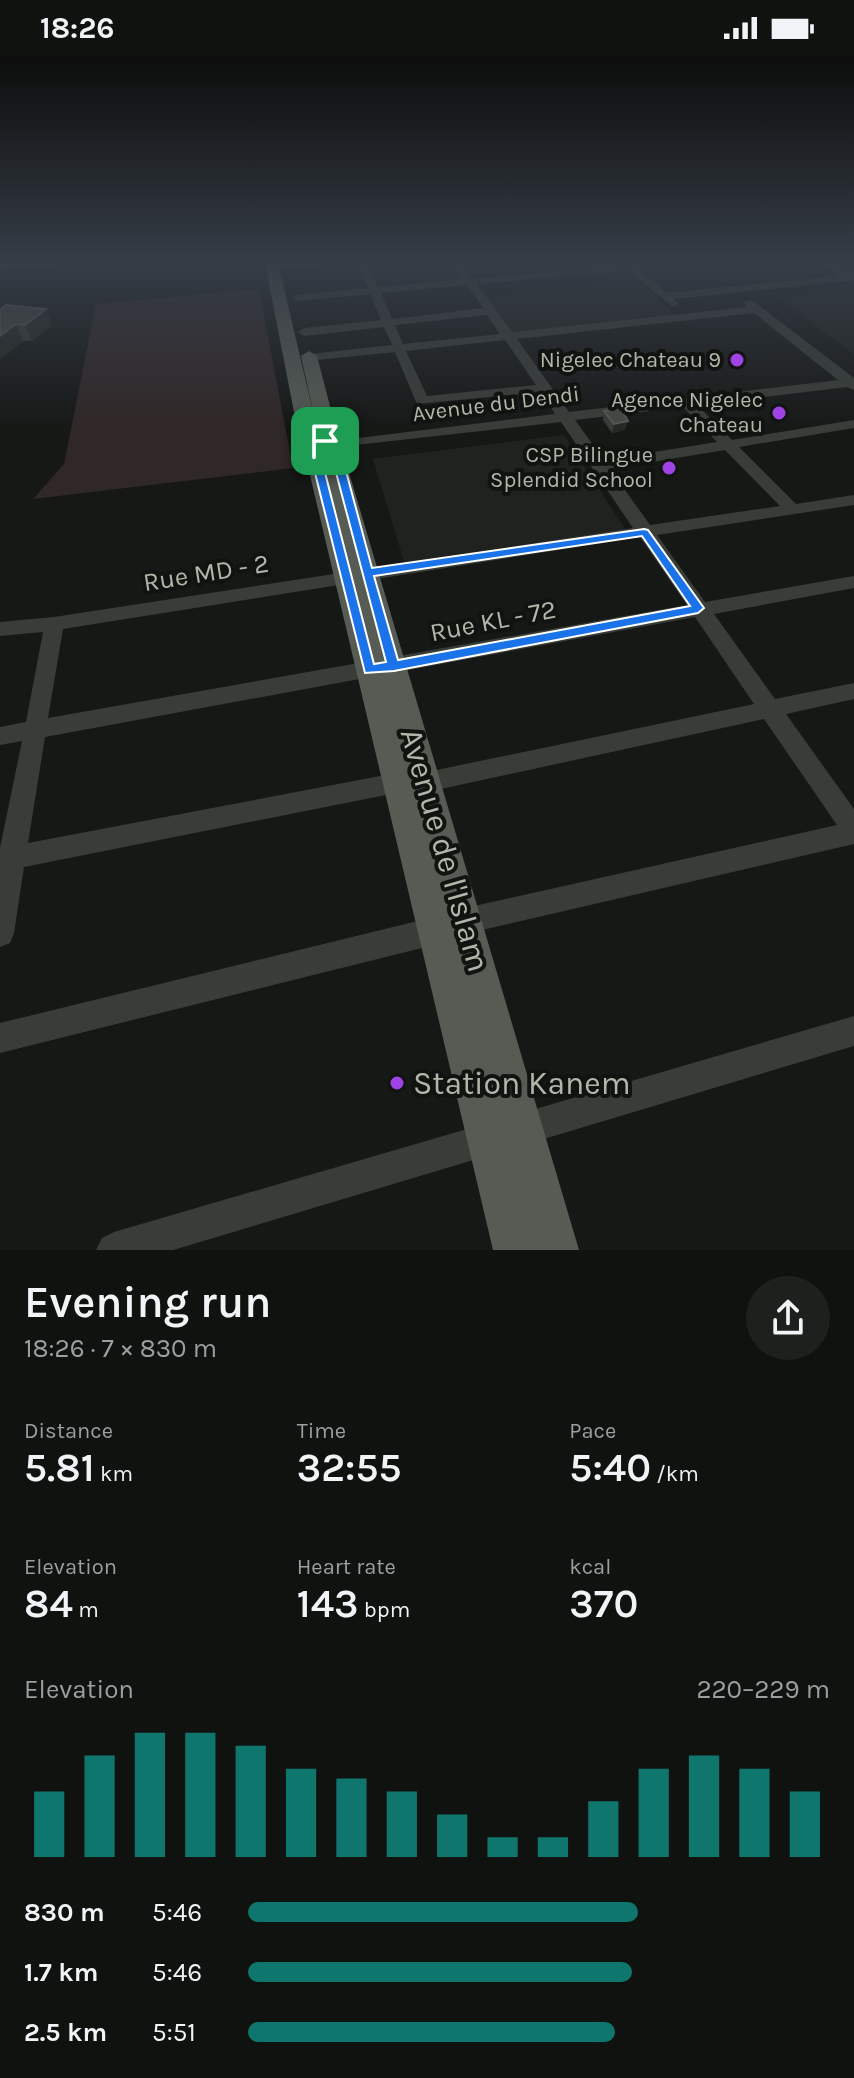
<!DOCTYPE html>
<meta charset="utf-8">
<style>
body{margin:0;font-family:Karla,sans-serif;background:#1e201e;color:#f1f3f6;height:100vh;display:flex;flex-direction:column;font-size:30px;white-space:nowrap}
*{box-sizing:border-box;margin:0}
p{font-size:26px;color:#9c9e9f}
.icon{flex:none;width:44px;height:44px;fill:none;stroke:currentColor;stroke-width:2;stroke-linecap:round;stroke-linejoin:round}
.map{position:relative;height:1194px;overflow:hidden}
.drawer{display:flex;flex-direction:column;background:#101210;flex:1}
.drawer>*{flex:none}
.pin{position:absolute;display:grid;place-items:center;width:68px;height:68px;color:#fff;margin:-34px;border-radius:16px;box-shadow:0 4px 12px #0006}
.round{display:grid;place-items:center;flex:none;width:84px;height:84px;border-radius:42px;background:#1e201e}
.headline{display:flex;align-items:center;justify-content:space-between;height:136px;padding:0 24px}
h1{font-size:44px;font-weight:600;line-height:60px}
.stats{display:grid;grid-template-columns:repeat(3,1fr);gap:12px;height:136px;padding:8px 24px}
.stats div{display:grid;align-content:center}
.stats b{font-size:40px;font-weight:600}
.stats small{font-size:22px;font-weight:400}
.stats p{font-size:22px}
.chart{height:224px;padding:16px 24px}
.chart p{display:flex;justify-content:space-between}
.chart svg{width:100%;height:144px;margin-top:8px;stroke:#0f766e;stroke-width:6}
ul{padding:0 24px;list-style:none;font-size:26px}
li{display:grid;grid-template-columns:128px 96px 1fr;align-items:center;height:60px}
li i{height:20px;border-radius:10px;background:#0f766e}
.status{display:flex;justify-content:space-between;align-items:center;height:56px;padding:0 40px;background:#101210;direction:ltr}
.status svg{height:22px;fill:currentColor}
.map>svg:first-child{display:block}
.built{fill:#20221f}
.green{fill:#302727}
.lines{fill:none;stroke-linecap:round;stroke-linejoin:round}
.minor{fill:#393d38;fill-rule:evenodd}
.major{fill:#565b54;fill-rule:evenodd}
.wall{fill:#383b37}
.shaded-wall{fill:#252824}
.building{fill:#454943;stroke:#555a53;stroke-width:2}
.route{fill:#1a73e8;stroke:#fff;stroke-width:2;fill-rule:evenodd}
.poi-dot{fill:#9e43e4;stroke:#111311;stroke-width:3}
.labels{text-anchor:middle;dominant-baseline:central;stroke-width:8;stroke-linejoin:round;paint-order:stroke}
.far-poi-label{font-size:22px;fill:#afb7a9;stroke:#111311;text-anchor:end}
.far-street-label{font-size:22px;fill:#afb7a9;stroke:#111311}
.street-label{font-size:26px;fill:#afb7a9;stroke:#111311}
.near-street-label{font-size:32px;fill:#afb7a9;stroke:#111311}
.near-poi-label{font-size:32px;fill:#afb7a9;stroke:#111311;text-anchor:start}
</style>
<div class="status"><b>18:26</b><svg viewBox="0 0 49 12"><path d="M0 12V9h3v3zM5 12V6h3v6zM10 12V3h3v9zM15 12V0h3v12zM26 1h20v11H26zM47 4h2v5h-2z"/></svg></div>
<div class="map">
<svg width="854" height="1194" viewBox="0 0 854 1194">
<rect width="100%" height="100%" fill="#161816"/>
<path class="built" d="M 640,227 L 675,259 L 510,276 L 486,241 Z
M 854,234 L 854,298 L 778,242 L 806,239 Z
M 564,379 L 627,476 L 405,509 L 373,403 Z"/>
<path class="green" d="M 259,233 L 293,412 L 33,443 L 64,408 L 96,248 Z"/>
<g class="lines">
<path class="minor" d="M 331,207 L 287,213 L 282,210 L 292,207 Z
M 357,207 L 367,207 L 378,231 L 463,223 L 452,207 L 462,207 L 473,223 L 632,207 L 667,237 L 838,220 L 818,207 L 830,207 L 854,218 L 854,224 L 674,243 L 679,248 L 673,251 L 628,214 L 477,228 L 512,276 L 747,251 L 742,246 L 752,244 L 854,322 L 854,334 L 847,331 L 697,349 L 732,384 L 854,364 L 854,372 L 739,391 L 796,448 L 854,439 L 854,449 L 657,479 L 705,546 L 854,520 L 854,532 L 714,558 L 775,643 L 854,627 L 854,643 L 786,658 L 854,753 L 854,788 L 465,878 L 456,874 L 452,865 L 456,856 L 465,852 L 837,769 L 764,663 L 427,736 L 419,733 L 415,726 L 419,719 L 427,716 L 754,648 L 695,561 L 45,681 L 28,787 L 396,717 L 404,720 L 408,727 L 404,734 L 396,737 L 24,811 L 14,877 L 10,887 L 0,891 L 0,792 L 22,685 L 0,689 L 0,671 L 26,666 L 43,576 L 0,580 L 0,566 L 54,561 L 633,472 L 561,366 L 329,392 L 327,389 L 334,385 L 555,358 L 541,336 L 417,348 L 395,296 L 306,305 L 306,299 L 310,298 L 392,289 L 384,271 L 304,280 L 298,276 L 304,272 L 381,264 L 370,238 L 297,245 L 292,242 L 297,239 L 368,232 ZM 467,229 L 483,252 L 392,263 L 381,237 ZM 754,257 L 838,324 L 569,356 L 517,283 ZM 487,259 L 500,278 L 403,288 L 395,269 ZM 505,284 L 536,329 L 427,340 L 406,295 ZM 683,351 L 717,386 L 604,404 L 575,364 ZM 725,394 L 780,450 L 650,469 L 610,413 ZM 640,481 L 687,549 L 48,662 L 63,573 Z
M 434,861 L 444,865 L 448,875 L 444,885 L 434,889 L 0,997 L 0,967 Z
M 854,960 L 854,990 L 173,1194 L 96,1194 L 102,1182 L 114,1176 Z"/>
<path class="major" d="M 0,207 L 55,207 L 48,211 L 0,213 Z
M 265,207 L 278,207 L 315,364 L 301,300 L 309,295 L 317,300 L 339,385 L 345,390 L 342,393 L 579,1194 L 493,1194 L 305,398 L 301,392 Z"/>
</g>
<path class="wall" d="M 0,254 L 52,269 L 32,285 L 23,285 L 0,303 Z
M 604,355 L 625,374 L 612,377 L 603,364 Z"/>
<path class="shaded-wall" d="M 46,253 L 52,269 L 32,285 L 25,269 Z
M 16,268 L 23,285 L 0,303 L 0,280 Z
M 628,365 L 625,374 L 612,377 L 614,368 Z"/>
<path class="building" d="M 6,249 L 46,253 L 25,269 L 16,268 L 0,280 L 0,254 Z
M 621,353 L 628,365 L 614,368 L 604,355 Z"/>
<linearGradient id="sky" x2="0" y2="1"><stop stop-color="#0c0d0c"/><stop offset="0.55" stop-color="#363d47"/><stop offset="1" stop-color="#363d47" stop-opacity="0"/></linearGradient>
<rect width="854" height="374" fill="url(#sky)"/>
<path class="route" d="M 325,382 L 339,389 L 372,512 L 644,473 L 648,474 L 704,552 L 698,557 L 394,615 L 365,617 L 310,397 L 306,392 L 311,385 ZM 324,388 L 329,390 L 386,606 L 374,608 L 320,397 L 316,392 ZM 642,480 L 690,550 L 398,604 L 374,520 Z"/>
<g class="poi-dot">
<circle cx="737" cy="304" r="8"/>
<circle cx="779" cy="357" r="8"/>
<circle cx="669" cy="412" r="8"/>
<circle cx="397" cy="1027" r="8"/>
</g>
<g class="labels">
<g class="far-poi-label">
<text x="721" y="304">Nigelec Chateau 9</text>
<text x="763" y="344">Agence Nigelec<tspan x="763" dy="25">Chateau</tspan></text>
<text x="653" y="399">CSP Bilingue<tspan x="653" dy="25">Splendid School</tspan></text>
</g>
<g class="far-street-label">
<text transform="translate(496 348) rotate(-7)">Avenue du Dendi</text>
</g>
<g class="street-label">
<text transform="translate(206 517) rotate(-9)">Rue MD - 2</text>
<text transform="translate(493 565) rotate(-11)">Rue KL - 72</text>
</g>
<g class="near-street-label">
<text transform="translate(445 794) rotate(74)">Avenue de l'Islam</text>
</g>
<g class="near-poi-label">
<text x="413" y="1027">Station Kanem</text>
</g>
</g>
</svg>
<div class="pin" style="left:325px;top:385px;background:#1e9e55"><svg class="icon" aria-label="arrive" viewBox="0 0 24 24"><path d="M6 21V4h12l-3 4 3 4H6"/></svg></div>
</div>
<section class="drawer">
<div class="headline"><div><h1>Evening run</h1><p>18:26 · 7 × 830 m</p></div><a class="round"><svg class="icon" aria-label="share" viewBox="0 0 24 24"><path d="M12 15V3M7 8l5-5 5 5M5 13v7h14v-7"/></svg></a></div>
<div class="stats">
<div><p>Distance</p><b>5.81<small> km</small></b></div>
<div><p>Time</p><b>32:55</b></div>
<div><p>Pace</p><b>5:40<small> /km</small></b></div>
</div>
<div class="stats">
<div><p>Elevation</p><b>84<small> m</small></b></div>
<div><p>Heart rate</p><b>143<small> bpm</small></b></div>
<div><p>kcal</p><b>370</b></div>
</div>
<div class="chart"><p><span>Elevation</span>220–229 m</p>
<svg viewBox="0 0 160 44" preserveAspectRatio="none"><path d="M5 44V24M15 44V13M25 44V6M35 44V6M45 44V10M55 44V17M65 44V20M75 44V24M85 44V31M95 44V38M105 44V38M115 44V27M125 44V17M135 44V13M145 44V17M155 44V24"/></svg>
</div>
<ul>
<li><b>830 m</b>5:46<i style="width:67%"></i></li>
<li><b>1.7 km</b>5:46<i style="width:66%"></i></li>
<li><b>2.5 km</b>5:51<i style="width:63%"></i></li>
</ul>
</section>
